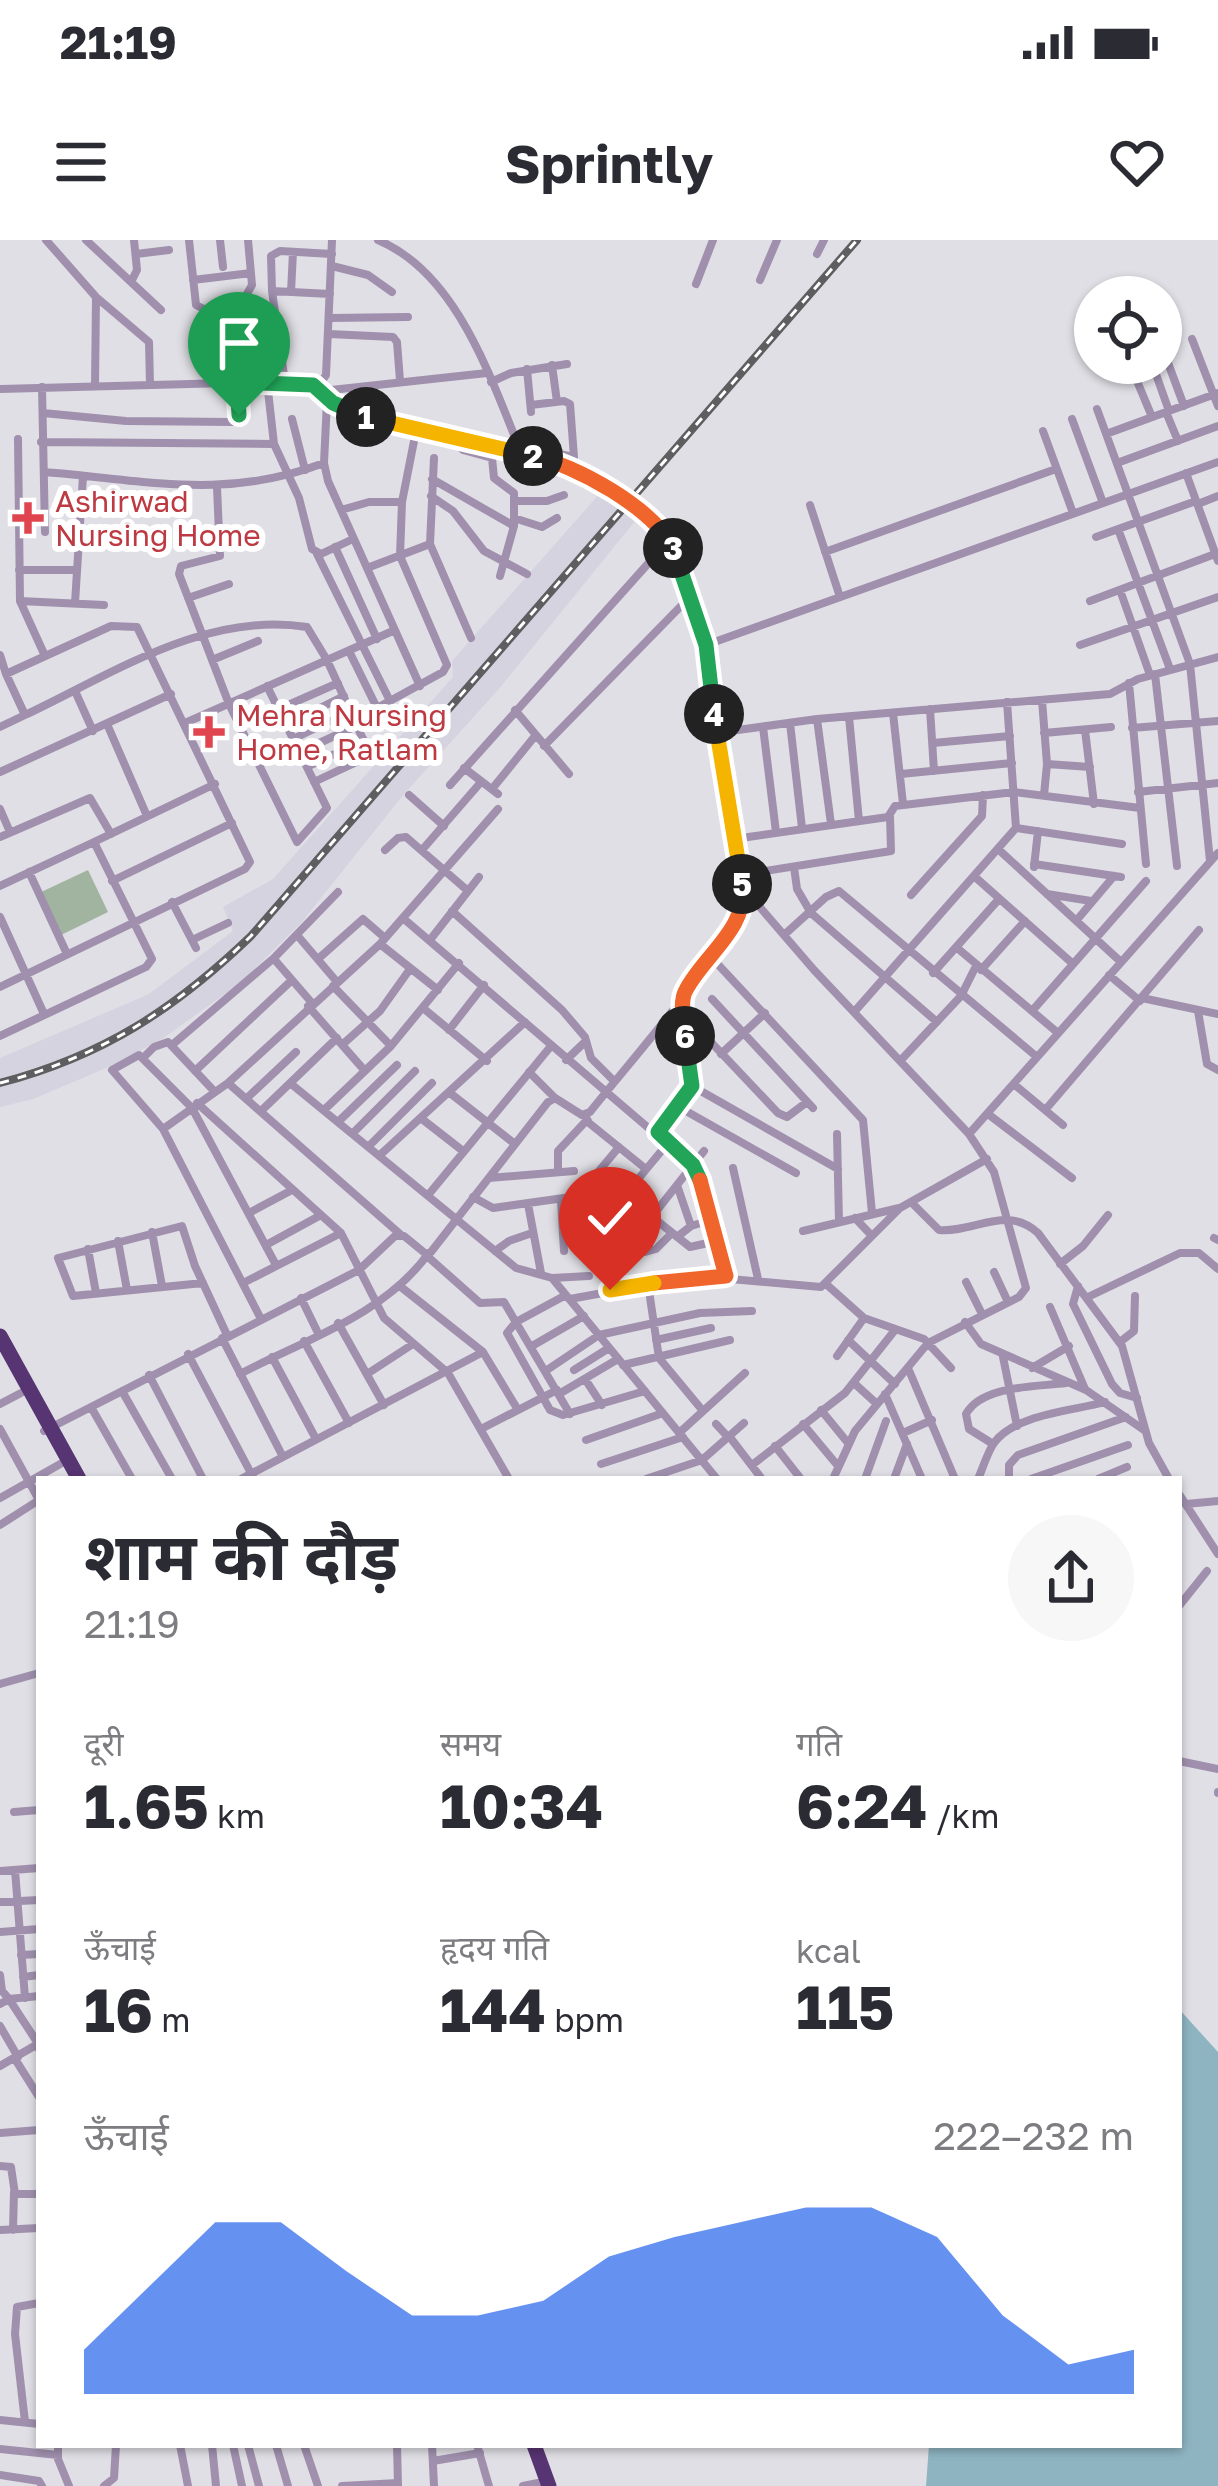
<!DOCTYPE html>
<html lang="hi">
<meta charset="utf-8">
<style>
body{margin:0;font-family:"Golos Text","Noto Sans Devanagari",sans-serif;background:#f7f7f7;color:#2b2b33;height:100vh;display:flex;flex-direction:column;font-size:45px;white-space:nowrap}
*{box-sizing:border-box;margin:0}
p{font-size:39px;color:#7c7c81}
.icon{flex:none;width:66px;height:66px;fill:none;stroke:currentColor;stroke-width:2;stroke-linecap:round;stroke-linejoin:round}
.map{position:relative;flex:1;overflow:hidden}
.side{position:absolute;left:36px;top:1236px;width:1146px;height:972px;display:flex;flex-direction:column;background:#fff;border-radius:0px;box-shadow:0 3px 9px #0004}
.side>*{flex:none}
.tools{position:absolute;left:1074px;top:36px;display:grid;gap:24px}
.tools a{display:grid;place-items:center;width:108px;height:108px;border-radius:50%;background:#fff;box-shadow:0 3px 9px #0004;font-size:60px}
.pin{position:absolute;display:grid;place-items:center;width:102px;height:102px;color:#fff;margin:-123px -51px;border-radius:50% 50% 50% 0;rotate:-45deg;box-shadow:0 0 12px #0007}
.pin .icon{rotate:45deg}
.km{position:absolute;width:60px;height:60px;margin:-30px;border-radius:50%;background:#222;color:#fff;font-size:33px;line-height:60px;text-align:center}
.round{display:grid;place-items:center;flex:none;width:126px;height:126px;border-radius:63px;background:#f7f7f7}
.overview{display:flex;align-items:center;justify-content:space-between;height:204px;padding:0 48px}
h1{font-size:66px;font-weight:700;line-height:90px}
.stats{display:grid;grid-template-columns:repeat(3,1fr);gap:18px;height:204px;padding:12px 48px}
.stats div{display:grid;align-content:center}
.stats b{font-size:60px;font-weight:700}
.stats small{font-size:33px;font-weight:400}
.stats p{font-size:33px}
.chart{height:336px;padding:24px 48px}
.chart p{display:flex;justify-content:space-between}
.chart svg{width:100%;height:216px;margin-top:12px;fill:#2563eb;opacity:.7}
.status{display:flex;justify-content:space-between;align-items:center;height:84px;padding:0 60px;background:#fff;direction:ltr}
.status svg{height:33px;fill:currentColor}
header{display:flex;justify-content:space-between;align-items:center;height:156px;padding:0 48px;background:#fff;font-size:54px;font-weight:700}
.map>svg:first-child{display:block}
.built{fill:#d4d3df}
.green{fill:#a0b49f}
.water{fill:#8eb4c2}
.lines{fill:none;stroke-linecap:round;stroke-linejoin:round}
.minor{stroke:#a090ae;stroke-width:8}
.highway{stroke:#573472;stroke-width:15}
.rail-casing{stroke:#5e5e61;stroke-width:8}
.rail{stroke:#fff;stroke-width:3;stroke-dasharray:9;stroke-linecap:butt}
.split-1-casing{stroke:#fff;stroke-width:24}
.split-2-casing{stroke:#fff;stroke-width:24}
.split-3-casing{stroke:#fff;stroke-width:24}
.split-4-casing{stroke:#fff;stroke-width:24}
.split-5-casing{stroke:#fff;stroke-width:24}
.split-6-casing{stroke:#fff;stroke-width:24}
.split-7-casing{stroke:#fff;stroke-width:24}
.split-8-casing{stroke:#fff;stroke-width:24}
.split-9-casing{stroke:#fff;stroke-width:24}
.split-1{stroke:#22a559;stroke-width:15}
.split-2{stroke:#f5b400;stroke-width:15}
.split-3{stroke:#f0652b;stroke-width:15}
.split-4{stroke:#22a559;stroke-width:15}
.split-5{stroke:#f5b400;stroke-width:15}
.split-6{stroke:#f0652b;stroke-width:15}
.split-7{stroke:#22a559;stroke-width:15}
.split-8{stroke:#f0652b;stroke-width:15}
.split-9{stroke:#f5b400;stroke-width:15}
.health-dot{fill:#e0444e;stroke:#fff;stroke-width:4.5}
.labels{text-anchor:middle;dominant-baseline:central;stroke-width:12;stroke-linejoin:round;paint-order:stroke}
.health-label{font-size:30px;fill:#be3a42;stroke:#fff;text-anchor:start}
</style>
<div class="status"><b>21:19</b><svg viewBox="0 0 49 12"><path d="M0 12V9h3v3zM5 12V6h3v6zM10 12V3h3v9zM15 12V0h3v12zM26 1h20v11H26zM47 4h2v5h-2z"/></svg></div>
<header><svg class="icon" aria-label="menu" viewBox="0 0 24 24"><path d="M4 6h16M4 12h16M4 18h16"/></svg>Sprintly<svg class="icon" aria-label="heart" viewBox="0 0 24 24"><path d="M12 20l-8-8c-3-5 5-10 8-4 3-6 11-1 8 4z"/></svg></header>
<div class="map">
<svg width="1218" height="2246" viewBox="0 0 1218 2246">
<rect width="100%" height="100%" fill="#e0dfe5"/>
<path class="built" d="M 601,252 L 635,281 L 498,450 L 404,554 L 301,683 L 239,744 L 162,799 L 111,826 L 33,859 L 0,867 L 0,818 L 149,754 L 233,691 L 223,667 L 273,639 L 453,437 L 452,421 Z"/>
<path class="green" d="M 88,630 L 108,672 L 59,696 L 37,654 Z"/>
<path class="water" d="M 1179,1769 L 1218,1812 L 1218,2246 L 926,2246 L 929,2205 L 1179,2205 Z"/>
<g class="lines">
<path class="minor" d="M 46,0 L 96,57 L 149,102 L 150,145
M 86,0 L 161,70
M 189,0 L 196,65 L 210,72 L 215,143
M 220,0 L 223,27
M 378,0 C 456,33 489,134 519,207
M 136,14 L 169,10
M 817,14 L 824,0
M 332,26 L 368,35 L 392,52
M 193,40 L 251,33
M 760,40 L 777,0
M 131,42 L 137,30 L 134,0
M 696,44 L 713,0
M 272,51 L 330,54
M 291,52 L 293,12
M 330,78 L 408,77
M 329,94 L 393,97 L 397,102 L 400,141
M 1192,99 L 1218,166
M 1161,104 L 1184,166
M 241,116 L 239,68 L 252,45 L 248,0
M 1152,123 L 1169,171
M 552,125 L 557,162
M 527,129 L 531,172
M 1137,141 L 1152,177
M 267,142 L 274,204 L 299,258 L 312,309 L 321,314 L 353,299
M 285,142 L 272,51 L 271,16 L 280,11 L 332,14
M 491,142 L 511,133 L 567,124
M 95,146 L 96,58
M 42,147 L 45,292
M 318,147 L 326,135 L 332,0
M 0,149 L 267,142 L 313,145 L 333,163 L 372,179 L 566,224 C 595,237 651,272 668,299 C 702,349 708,435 716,494 C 724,548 735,602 744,656 C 734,706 626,826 590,872 L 582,875 L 555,858 L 548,862 L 431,1012 L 426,1014 L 404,996 L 395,996 L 359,1030 L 44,1191
M 322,151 L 487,133
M 327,161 L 324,223 L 328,241 L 420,446
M 1097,169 L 1190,424 L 1210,621
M 1166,172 L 1178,201
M 43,173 L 126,181 L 232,182 L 239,174 L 237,142
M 292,179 L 305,230
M 1072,179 L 1103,263
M 1043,191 L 1073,273
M 1106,194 L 1218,153
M 460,198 L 476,197 L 574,217 L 570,164 L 564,161 L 531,165
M 18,199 L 20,361 L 45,416
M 453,200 L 463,210 L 492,218 L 494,238 L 514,253 L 514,286 L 500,336
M 41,202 L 274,204
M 434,218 L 430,304 L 471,398
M 1117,223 L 1218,186
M 44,232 C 147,240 223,261 324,223
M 1186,233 L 1218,321
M 432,239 L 514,286
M 217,247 L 220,316 L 181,326 L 179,334 L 229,464 L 297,602 L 327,568 L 267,446
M 431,256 L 453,271 L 484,311 L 527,334
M 514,261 L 547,261 L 564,255
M 1198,264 L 1218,256
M 810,265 L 840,357
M 341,270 L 369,262 L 402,262
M 514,278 L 542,287 L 557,278
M 1118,289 L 1170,429
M 1096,297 L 1196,261
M 335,307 L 377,399
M 825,312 L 1056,229
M 317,314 L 390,461
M 367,328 L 430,304
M 19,330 L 76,330
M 1120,350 L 1150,435
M 188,358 L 229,344
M 20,361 L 104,365
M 1090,361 L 1215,314
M 75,363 L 83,236
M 706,405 L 1218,222
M 1080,405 L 1218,357
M 349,411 L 377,468
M 0,415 L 6,434
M 212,420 L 258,401
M 1155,434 L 1177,626
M 1129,443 L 1146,624
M 75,451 L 93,491
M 1042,460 L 1047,524 L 1044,555
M 279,469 L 338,443
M 930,469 L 934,531
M 515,470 L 569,534
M 893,473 L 903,564
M 25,475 C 114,433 206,371 307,387 L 327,420 L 367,508 L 361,520 L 314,542
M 849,477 L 859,581
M 817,479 L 831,584
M 355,480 L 443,432 L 447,425 L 400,316 L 402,262 L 416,191
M 185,483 L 395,390
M 790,483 L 802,588
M 107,484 L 147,576
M 286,485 L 344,456
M 0,487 L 25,475 L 6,434 L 111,386 L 137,387 L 250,622 L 245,629 L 0,747
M 763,487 L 776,592
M 1132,488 L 1218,481
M 1085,490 L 1094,564
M 716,493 L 817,479 L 1110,454 L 1138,439 L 1218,417
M 1044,493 L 1111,487
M 293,499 L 351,471
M 933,503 L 1010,496
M 544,506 L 681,366
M 300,512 L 358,485
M 1047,524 L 1090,527
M 307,527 L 364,500
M 464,528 L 498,554
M 0,532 L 171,454
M 901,534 L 1012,523
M 450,545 L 662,308
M 492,549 L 535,496
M 1138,552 L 1218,543
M 409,555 L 444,586
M 0,569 L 10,592
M 1016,588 L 1122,604
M 0,597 L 90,558 L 111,594
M 734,599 L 888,577 L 895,566 L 1014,552 L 1140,568
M 94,602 L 215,544
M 998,609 L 1121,722
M 385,610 L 398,598 L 406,597 L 468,651
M 422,610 L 481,542
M 1034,624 L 1121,637
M 794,627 L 797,649 L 811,673 L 937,782
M 1034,627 L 1038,591
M 29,632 L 67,714
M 740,635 L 891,611 L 890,577
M 974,636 L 1072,723
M 112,641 L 232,583
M 0,646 L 94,602 L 152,719 L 146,727 L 0,796
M 1047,654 L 1091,661
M 911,655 L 982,576 L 983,555
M 744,656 L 759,666 L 814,730 L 969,894 L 994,932 L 1026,1048 L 1019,1057 L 928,1103 L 855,1191 L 833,1239
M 172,662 L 196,708
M 452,671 L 562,770 L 585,797 L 591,818 L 614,841
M 0,677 L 44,774
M 404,679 L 652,891 L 661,889 L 692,846
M 1076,681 L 1114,636
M 297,695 L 337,742
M 784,695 L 826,657 L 839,651 L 1037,817
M 192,700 L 228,683
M 430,700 L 479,637
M 380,704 L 438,750
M 956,707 L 1058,793
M 711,717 L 863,880 L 872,973
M 274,719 L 312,763
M 318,719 L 363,679 L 385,698
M 981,730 L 1025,681
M 933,733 L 999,659
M 1109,735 L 1140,761
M 333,746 L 391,806
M 683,754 L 687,832 L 692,846 L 838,929
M 1142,758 L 1218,774
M 712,759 L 813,868
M 308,766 L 365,831
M 423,768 L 487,821
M 855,771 L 1016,588 L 1007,462
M 1032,771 L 1146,641
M 1198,771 L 1207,824 L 1218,830
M 449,790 L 484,745
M 708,799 L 778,873 L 787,877 L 807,862
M 343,804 L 380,771 L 410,729
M 172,805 L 274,718 L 338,652
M 721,814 L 765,773
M 143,818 L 154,807 L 168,802 L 214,851
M 566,820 L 586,801
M 901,820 L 961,756 L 976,726
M 195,831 L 292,740
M 529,832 L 555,858
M 228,843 L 400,994
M 290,843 L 516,1028 L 552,1038 L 717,1239
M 1015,845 L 1063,885
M 450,853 L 515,904
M 246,859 L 296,812
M 197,863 L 341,993 L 384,1078 L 448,1133 L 509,1239
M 677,866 L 796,933
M 1046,869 L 1199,690
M 324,870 L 391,806 L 459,723
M 261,871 L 337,798
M 988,874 L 1072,938
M 585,875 L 589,883 L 646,929
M 422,879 L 463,911
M 338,882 L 397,825
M 163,889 L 228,843 L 380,704 L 498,569
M 658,892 L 697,932 L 726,1036
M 353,893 L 415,831
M 837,894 L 839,982
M 969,894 L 1218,613
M 369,906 L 432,843
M 380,915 L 525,782
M 733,928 L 758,1039
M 558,932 L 558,911 L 587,880
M 489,938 L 574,931
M 677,945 L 691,986
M 429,954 L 551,806
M 473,957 L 493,968 L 578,956 L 619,907
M 561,960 L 564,1011
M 911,962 L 939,990 C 975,993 1006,964 1038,993 L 1122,1106 L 1149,1203 L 1169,1239
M 528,964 L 541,1033
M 249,973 L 292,950
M 651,976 L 690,1007 L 717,1001
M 855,978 L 872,996
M 604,981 L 645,1012 L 656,1009 L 672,993
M 803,991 L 899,968
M 152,992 L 162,1046
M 677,997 L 691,986 L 711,980
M 1214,998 L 1218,1000
M 118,1001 L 127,1050
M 266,1005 L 321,975
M 88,1009 L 96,1053
M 495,1011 L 509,1001 L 532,993
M 592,1014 L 595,991 L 668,903
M 427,1016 L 480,1063 L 504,1062 L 570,1174
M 619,1018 L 704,911
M 1060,1024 L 1083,1006 L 1108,975
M 994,1032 L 1008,1062
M 552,1038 L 589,1036
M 966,1042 L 982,1074
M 203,1043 L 73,1056 L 58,1018 L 182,986 L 195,1026 L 227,1095
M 243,1043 L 341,993
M 648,1044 L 659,1118 L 703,1171
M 826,1044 L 864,1078 L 924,1099 L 951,1128
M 1078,1046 L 1073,1064 L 1112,1144 L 1120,1153 L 1137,1158
M 401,1047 L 483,1112 L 518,1170
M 566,1055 L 516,1082 L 507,1093 L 550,1170 L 563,1175 L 645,1151
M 1088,1057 L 1180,1013 L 1199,1013 L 1218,1029
M 301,1058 L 318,1093
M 570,1059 L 696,1036 L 821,1047 L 900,968 L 987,919
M 1050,1067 L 1085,1149
M 261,1079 L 163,889 L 112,830 L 139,815 L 192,868 L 276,1025
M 965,1082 L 981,1104 L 1086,1150 L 1144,1190
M 338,1083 L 384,1165
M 222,1098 L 283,1217
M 656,1100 L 711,1088
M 848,1100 L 895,1144
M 304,1101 L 349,1183
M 1120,1102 L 1134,1091 L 1135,1056
M 532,1106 L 584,1076
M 188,1114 L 254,1239
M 837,1116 L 864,1078
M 272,1117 L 316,1199
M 1003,1117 L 1017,1186
M 623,1125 L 730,1100
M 908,1128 L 955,1239
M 1032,1128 L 1069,1106
M 547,1130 L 599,1095 L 700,1073 L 752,1071
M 574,1130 L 609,1108
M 240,1134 C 304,1100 384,1075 428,1014
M 367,1134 L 413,1104
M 149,1135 L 203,1239
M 585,1139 L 602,1165
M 854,1143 L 877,1164
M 122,1151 L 172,1239
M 559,1154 L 618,1119
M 885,1154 L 922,1239
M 0,1164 L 21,1153
M 91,1167 L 132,1239
M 821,1170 L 848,1203
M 716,1184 L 728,1197
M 803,1184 L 838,1226
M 0,1189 L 39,1260
M 481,1189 L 557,1150
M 679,1193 L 745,1133
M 903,1193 L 932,1180
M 729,1196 L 762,1239
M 586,1200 L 663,1173
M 993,1204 L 969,1189 L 966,1174 C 982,1145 1036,1147 1066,1143
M 775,1206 L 801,1239
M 601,1224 L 683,1197
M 752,1225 L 845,1153 L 895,1090
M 241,1239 L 483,1112
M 646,1239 L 702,1220 L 744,1183
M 865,1239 L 886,1181
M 894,1239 L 907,1204
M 978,1239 C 983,1228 987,1213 994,1203 C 1015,1174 1073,1171 1105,1162
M 1009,1239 L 1009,1225 L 1018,1215 L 1126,1177
M 1031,1239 L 1128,1205
M 1098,1239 L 1127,1227
M 1179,1254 L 1218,1314
M 0,1258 L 62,1223
M 1186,1264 L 1218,1261
M 0,1285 L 39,1260
M 1179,1366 L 1207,1331
M 0,1444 L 39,1433
M 1179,1521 L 1218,1529
M 1218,1553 L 1218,1552
M 14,1572 L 39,1570
M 15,1630 L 25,1758
M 0,1631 L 39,1628
M 0,1662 L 39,1660
M 0,1692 L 39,1689
M 21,1715 L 39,1714
M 0,1735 L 2,1751 L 9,1759 L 39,1756
M 23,1737 L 39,1735
M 0,1764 L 9,1759 L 39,1805
M 0,1786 L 18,1817
M 15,1819 L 39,1857
M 0,1826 L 36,1805 L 38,1808
M 0,1893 L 39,1890
M 0,1926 L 11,1927 L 15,1954 L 39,1954
M 0,1990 L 39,1988
M 13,1990 L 14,1952
M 0,2180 L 39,2184
M 25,2182 L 15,2094 L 17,2067 L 39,2063
M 58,2205 L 58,2219 L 69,2246
M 180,2205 L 188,2246
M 212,2205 L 216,2246
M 233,2205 L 242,2246
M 248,2205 L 259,2246
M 276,2205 L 288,2246
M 304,2205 L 318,2246
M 397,2205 L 398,2245
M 432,2205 L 434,2246
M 477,2205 L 489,2246
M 0,2209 L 58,2215
M 433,2221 L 480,2213
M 0,2235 L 39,2241 L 42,2246
M 104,2246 L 114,2238 L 116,2205
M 342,2246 L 398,2243
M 523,2246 L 538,2243"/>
<path class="highway" d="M 0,1096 L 79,1239
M 534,2205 L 549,2246"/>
<defs>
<path id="rail" d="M 0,843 C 103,816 175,769 251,696 L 857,0"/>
</defs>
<use href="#rail" class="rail-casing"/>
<use href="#rail" class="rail"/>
</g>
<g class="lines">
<defs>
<path id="split-1" d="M 239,175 L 237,142 L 313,145 L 333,163 L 366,177"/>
<path id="split-2" d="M 366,177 L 533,216"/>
<path id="split-3" d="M 533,216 C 576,225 653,268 673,308"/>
<path id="split-4" d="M 673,308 L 706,405 L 714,474"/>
<path id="split-5" d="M 714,474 L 742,644"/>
<path id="split-6" d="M 685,796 C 684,783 679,761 686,750 C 704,715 749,688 742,644"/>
<path id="split-7" d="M 685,796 L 692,846 L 658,892 L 693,925 L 700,940"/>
<path id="split-8" d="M 654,1043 L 726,1036 L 700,940"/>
<path id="split-9" d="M 610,1050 L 654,1043"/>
</defs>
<use href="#split-1" class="split-1-casing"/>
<use href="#split-2" class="split-2-casing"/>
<use href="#split-3" class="split-3-casing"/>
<use href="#split-4" class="split-4-casing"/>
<use href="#split-5" class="split-5-casing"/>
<use href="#split-6" class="split-6-casing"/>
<use href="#split-7" class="split-7-casing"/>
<use href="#split-8" class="split-8-casing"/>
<use href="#split-9" class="split-9-casing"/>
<use href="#split-1" class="split-1"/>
<use href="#split-2" class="split-2"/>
<use href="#split-3" class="split-3"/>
<use href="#split-4" class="split-4"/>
<use href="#split-5" class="split-5"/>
<use href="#split-6" class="split-6"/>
<use href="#split-7" class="split-7"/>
<use href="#split-8" class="split-8"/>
<use href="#split-9" class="split-9"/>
</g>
<g class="health-dot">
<path d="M22 260h12v12h12v12h-12v12h-12v-12h-12v-12h12z"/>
<path d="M203 474h12v12h12v12h-12v12h-12v-12h-12v-12h12z"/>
</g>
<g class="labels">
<g class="health-label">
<text x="55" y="261">Ashirwad<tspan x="55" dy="34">Nursing Home</tspan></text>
<text x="236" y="475">Mehra Nursing<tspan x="236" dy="34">Home, Ratlam</tspan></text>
</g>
</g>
</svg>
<div class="tools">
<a><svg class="icon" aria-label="locate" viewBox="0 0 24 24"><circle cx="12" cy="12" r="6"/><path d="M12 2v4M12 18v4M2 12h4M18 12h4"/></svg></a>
</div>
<div class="pin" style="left:239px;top:175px;background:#1e9e55"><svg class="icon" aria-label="arrive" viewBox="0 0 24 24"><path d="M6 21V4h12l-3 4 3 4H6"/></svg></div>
<div class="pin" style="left:610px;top:1050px;background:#d93025"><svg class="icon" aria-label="check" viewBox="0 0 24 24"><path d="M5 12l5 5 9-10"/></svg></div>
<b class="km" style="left:366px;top:177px">1</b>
<b class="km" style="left:533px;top:216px">2</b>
<b class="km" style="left:673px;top:308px">3</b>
<b class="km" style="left:714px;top:474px">4</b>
<b class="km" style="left:742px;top:644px">5</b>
<b class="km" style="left:685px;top:796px">6</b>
<section class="side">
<div class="overview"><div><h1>शाम की दौड़</h1><p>21:19</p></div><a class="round"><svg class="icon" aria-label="share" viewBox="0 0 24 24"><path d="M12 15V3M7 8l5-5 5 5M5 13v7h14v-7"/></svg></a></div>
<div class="stats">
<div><p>दूरी</p><b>1.65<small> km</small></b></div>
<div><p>समय</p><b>10:34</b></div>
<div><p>गति</p><b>6:24<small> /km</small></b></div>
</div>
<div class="stats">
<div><p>ऊँचाई</p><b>16<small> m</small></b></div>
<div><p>हृदय गति</p><b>144<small> bpm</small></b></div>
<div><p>kcal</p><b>115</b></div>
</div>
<div class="chart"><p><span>ऊँचाई</span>222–232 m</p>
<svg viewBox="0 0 160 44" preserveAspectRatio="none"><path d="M0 44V35L10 22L20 9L30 9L40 19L50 28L60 28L70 25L80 16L90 12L100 9L110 6L120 6L130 12L140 28L150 38L160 35V44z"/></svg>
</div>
</section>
</div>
